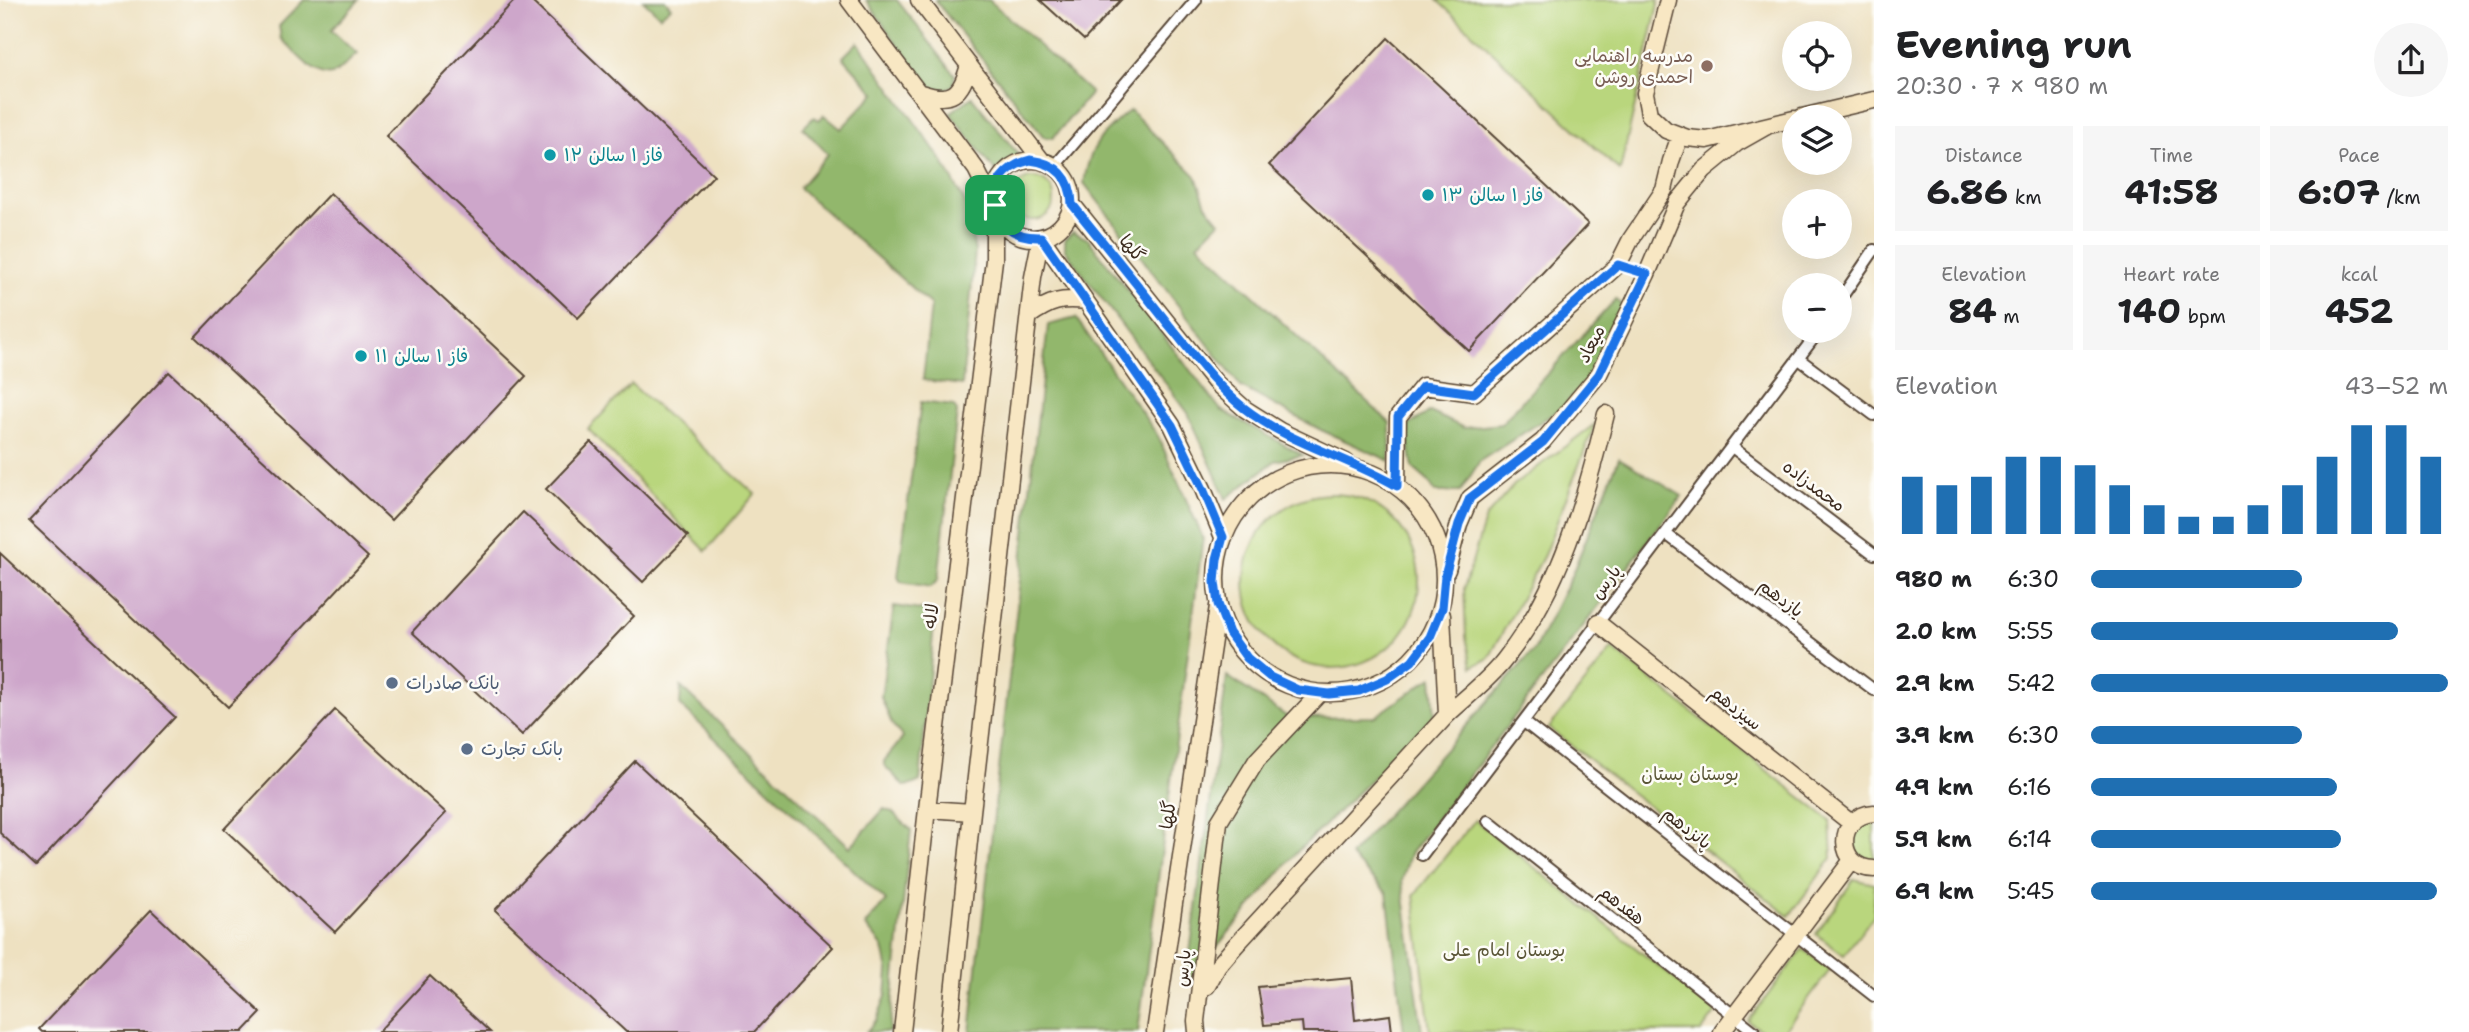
<!DOCTYPE html>
<meta charset="utf-8">
<style>
body{margin:0;font-family:"Shantell Sans","Playpen Sans Arabic",sans-serif;background:#f6f6f6;color:#202124;height:100vh;display:flex;flex-direction:column;font-size:26px;white-space:nowrap}
*{box-sizing:border-box;margin:0}
p{font-size:23px;color:#757577}
.icon{flex:none;width:38px;height:38px;fill:none;stroke:currentColor;stroke-width:2;stroke-linecap:round;stroke-linejoin:round}
.map{position:relative;flex:1;overflow:hidden}
.drawer{display:flex;flex-direction:column;background:#fff;width:595px}
.drawer>*{flex:none}
.controls{position:absolute;left:1782px;top:21px;display:grid;gap:14px}
.controls a{display:grid;place-items:center;width:70px;height:70px;border-radius:50%;background:#fff;box-shadow:0 7px 28px #0002;font-size:35px}
.pin{position:absolute;display:grid;place-items:center;width:60px;height:60px;color:#fff;margin:-30px;border-radius:14px;box-shadow:0 4px 10px #0006}
.round{display:grid;place-items:center;flex:none;width:74px;height:74px;border-radius:37px;background:#f6f6f6}
.overview{display:flex;align-items:center;justify-content:space-between;height:119px;padding:0 21px}
h1{font-size:38px;font-weight:700;line-height:52px}
.stats{display:grid;grid-template-columns:repeat(3,1fr);gap:10px;height:119px;padding:7px 21px}
.stats div{display:grid;align-content:center;border-radius:0px;background:#f6f6f6;text-align:center}
.stats b{font-size:35px;font-weight:700}
.stats small{font-size:19px;font-weight:400}
.stats p{font-size:19px}
.chart{height:196px;padding:14px 21px}
.chart p{display:flex;justify-content:space-between}
.chart svg{width:100%;height:126px;margin-top:7px;stroke:#1f6fb2;stroke-width:6}
ul{padding:0 21px;list-style:none;font-size:23px}
li{display:grid;grid-template-columns:112px 84px 1fr;align-items:center;height:52px}
li i{height:18px;border-radius:9px;background:#1f6fb2}
main{display:flex;flex:1;min-height:0}
.map>svg:first-child{display:block}
.green{fill:#b9d67d;stroke:#7a804e;stroke-width:2}
.forest{fill:#92b76c;stroke:#667045;stroke-width:2}
.building{fill:#cda6ca}
.lines{fill:none;stroke-linecap:round;stroke-linejoin:round}
.street-casing{stroke:#564536;stroke-width:14}
.secondary-casing{stroke:#564536;stroke-width:19}
.street{stroke:#fff;stroke-width:10}
.secondary{stroke:#f8e7c3;stroke-width:16}
.route-casing{stroke:#fff;stroke-width:14}
.route{stroke:#1a73e8;stroke-width:9}
.education-dot{fill:#8d6e63;stroke:#fdfcf7;stroke-width:2.5}
.culture-dot{fill:#0f9aa8;stroke:#fdfcf7;stroke-width:2.5}
.service-dot{fill:#5c6f8a;stroke:#fdfcf7;stroke-width:2.5}
.labels{text-anchor:middle;dominant-baseline:central;stroke-width:5;stroke-linejoin:round;paint-order:stroke}
.education-label{font-size:18px;fill:#785e54;stroke:#fdfcf7;text-anchor:end}
.culture-label{font-size:18px;fill:#0d838f;stroke:#fdfcf7;text-anchor:start}
.street-label{font-size:18px;fill:#3b2a1e;stroke:#fdfcf7}
.service-label{font-size:18px;fill:#4e5e75;stroke:#fdfcf7;text-anchor:start}
.park-label{font-size:18px;fill:#5a5536;stroke:#fdfcf7}
</style>
<main>
<div class="map">
<svg width="1874" height="1032" viewBox="0 0 1874 1032">
<rect width="100%" height="100%" fill="#fdfcf7"/>
<filter id="ink" filterUnits="userSpaceOnUse"><feTurbulence type="fractalNoise" baseFrequency=".0143" numOctaves="2"/><feDisplacementMap in="SourceGraphic" scale="14" xChannelSelector="R" yChannelSelector="G"/><feConvolveMatrix kernelMatrix="1 2 1 2 8 2 1 2 1" color-interpolation-filters="sRGB"/></filter>
<filter id="wash" filterUnits="userSpaceOnUse"><feTurbulence type="fractalNoise" baseFrequency=".00686" numOctaves="4" result="noise"/><feDisplacementMap in="SourceGraphic" scale="28" xChannelSelector="R" yChannelSelector="G"/><feGaussianBlur stdDeviation="1.57" result="paint"/><feColorMatrix in="noise" values="0 0 0 0 0 0 0 0 0 0 0 0 0 0 0 0 0 1.4 0 .05"/><feComposite in="paint" operator="in"/></filter>
<g filter="url(#wash)">
<rect width="100%" height="100%" fill="#eee1c1"/>
<path class="green" d="M 1437,0 L 1659,0 L 1620,171 Z
M1012 199a21 21 0 1 1 42 0a21 21 0 1 1-42 0Z
M 631,384 L 755,494 L 706,551 L 588,429 Z
M 1595,424 L 1544,555 L 1489,658 L 1472,667 L 1466,637 L 1464,588 L 1486,517 L 1514,485 Z
M1245 581a87 87 0 1 1 174 0a87 87 0 1 1-174 0Z
M 1612,649 L 1830,820 L 1832,858 L 1789,916 L 1549,728 Z
M 1874,818 L 1874,865 L 1854,855 C 1851,829 1849,828 1874,818 Z
M 1475,820 L 1716,1012 L 1701,1032 L 1430,1032 L 1414,895 Z
M 1854,879 L 1874,884 L 1874,915 L 1844,955 L 1816,934 Z
M 1803,949 L 1830,970 L 1783,1032 L 1763,1032 L 1748,1021 Z"/>
<path class="forest" d="M 304,0 L 359,0 L 331,30 L 357,54 C 350,59 343,69 335,73 C 318,82 292,49 281,38 L 279,26 Z
M 643,0 L 665,0 L 671,7 L 660,16 Z
M 866,0 L 897,0 L 955,75 L 953,86 L 945,90 L 934,90 L 921,78 Z
M 935,0 L 989,0 L 1091,93 L 1053,138 L 1044,137 Z
M 858,42 L 943,162 L 967,206 L 975,252 L 962,385 L 923,380 L 931,305 L 799,188 L 828,154 L 803,128 L 814,117 L 819,120 L 824,115 L 841,129 L 875,93 L 843,57 Z
M 972,97 L 1018,154 L 996,172 L 950,113 Z
M 1130,110 L 1196,176 L 1206,205 L 1220,222 L 1198,244 L 1390,423 L 1390,461 L 1321,430 L 1241,387 L 1084,183 C 1089,146 1102,133 1130,110 Z
M 1073,232 L 1088,239 L 1221,410 L 1303,455 L 1275,461 L 1226,499 L 1188,413 L 1065,250 L 1065,239 Z
M 1616,299 L 1622,306 L 1610,347 L 1586,382 L 1562,408 L 1480,461 L 1460,492 L 1435,492 L 1429,482 L 1413,468 L 1406,427 L 1430,412 L 1464,428 L 1501,424 Z
M 1076,318 L 1158,436 L 1203,538 L 1138,1032 L 970,1032 L 1048,325 Z
M 921,402 L 953,406 L 957,411 L 938,580 L 931,587 L 901,582 L 898,577 Z
M 1619,458 L 1682,496 L 1410,854 L 1402,881 L 1422,1032 L 1404,1032 L 1387,893 L 1350,856 L 1535,649 L 1572,574 Z
M 894,606 L 935,612 L 920,781 L 912,785 L 904,786 L 884,765 L 884,761 L 903,738 L 892,724 L 881,697 Z
M 1227,676 L 1289,718 L 1375,717 L 1432,677 L 1435,717 L 1297,852 L 1186,983 Z
M 681,687 L 850,847 L 884,809 L 892,812 L 911,830 L 889,1032 L 866,1032 L 877,1019 L 886,996 L 888,971 L 883,947 L 865,925 L 886,901 L 680,705 Z"/>
<g id="blocks">
<path class="building" d="M 515,0 L 530,0 L 714,175 L 578,318 L 386,136 Z
M 1040,0 L 1121,0 L 1084,40 Z
M 1388,38 L 1588,224 L 1469,351 L 1269,165 Z
M 330,193 L 526,376 L 391,520 L 195,337 Z
M 169,372 L 368,557 L 228,707 L 29,521 Z
M 591,442 L 688,536 L 643,582 L 546,489 Z
M 523,512 L 634,616 L 522,735 L 412,632 Z
M 0,553 L 175,717 L 36,866 L 0,833 Z
M 335,710 L 446,813 L 335,932 L 224,829 Z
M 635,761 L 833,947 L 754,1032 L 626,1032 L 495,910 Z
M 151,910 L 261,1013 L 243,1032 L 42,1032 L 39,1029 Z
M 430,976 L 490,1032 L 378,1032 Z
M 1351,978 L 1355,1020 L 1390,1015 L 1392,1032 L 1303,1032 L 1302,1022 L 1264,1025 L 1258,987 Z"/>
</g>
</g>
<g filter="url(#ink)">
<use href="#blocks" fill-opacity="0" stroke="#564536" stroke-width="2"/>
<g class="lines">
<defs>
<path id="street" d="M 1054,167 L 1196,0
M 1839,301 L 1874,250
M 1799,359 L 1874,415
M 1732,447 L 1874,554
M 1666,534 L 1874,690
M 1524,722 L 1874,996
M 1488,821 L 1755,1032
M 1422,855 L 1819,331"/>
<path id="secondary" d="M 849,0 L 976,169 L 994,205 L 994,260 L 927,809 L 902,1032
M 919,0 L 1043,162
M 1668,0 L 1645,93 L 1649,114 L 1666,130 L 1687,138 L 1707,140 L 1794,119
M 921,93 C 952,103 961,95 969,65
M 1802,117 L 1874,100
M994 199a39 39 0 1 1 78 0a39 39 0 1 1-78 0Z
M 1072,204 L 1215,382 L 1245,409 L 1280,431 L 1346,462
M 1041,237 L 1172,425 L 1203,489 L 1223,537
M 1029,316 C 1050,301 1061,298 1086,301
M1216 579a114 114 0 1 1 228 0a114 114 0 1 1-228 0Z
M 1397,486 L 1398,417 L 1423,386 L 1474,393 L 1618,265 L 1631,239 L 1664,190 L 1671,161 L 1680,136
M 1447,570 L 1459,524 L 1470,498 L 1543,441 L 1599,374 L 1647,274 L 1677,203 L 1704,170 L 1737,143 L 1767,126
M 1598,623 L 1851,823
M 1447,715 C 1466,697 1489,680 1505,659 C 1560,590 1585,499 1606,414
M 927,809 L 972,812
M 1874,813 C 1834,816 1837,869 1874,869
M 1207,986 L 1218,966 L 1235,946 L 1447,715 L 1442,615
M 949,1032 L 972,812 L 1033,277 L 1041,237
M 1155,1032 L 1218,606
M 1197,1032 L 1196,1021 L 1219,822 L 1257,760 L 1320,693
M 1722,1032 L 1852,860"/>
</defs>
<use href="#street" class="street-casing"/>
<use href="#secondary" class="secondary-casing"/>
<use href="#street" class="street"/>
<use href="#secondary" class="secondary"/>
</g>
</g>
<g class="lines" filter="url(#ink)">
<defs>
<path id="route" d="M 1030,160 C 1056,163 1071,177 1072,204 C 1104,244 1137,284 1169,325 C 1193,354 1215,385 1244,408 C 1290,444 1348,457 1397,486 L 1398,417 L 1423,386 L 1474,393 L 1618,265 L 1647,274 L 1599,374 L 1543,442 L 1470,498 L 1459,524 L 1445,576 L 1442,608 L 1430,637 L 1412,661 L 1387,679 L 1359,691 L 1329,694 L 1298,690 L 1270,677 L 1247,658 L 1229,633 L 1218,604 L 1215,582 L 1217,559 L 1223,537 L 1203,489 L 1172,425 L 1041,237 C 986,240 976,173 1030,160 Z"/>
</defs>
<use href="#route" class="route-casing"/>
<use href="#route" class="route"/>
</g>
<circle class="education-dot" cx="1707" cy="66" r="7"/>
<g class="culture-dot">
<circle cx="550" cy="155" r="7"/>
<circle cx="1428" cy="195" r="7"/>
<circle cx="361" cy="356" r="7"/>
</g>
<g class="service-dot">
<circle cx="392" cy="683" r="7"/>
<circle cx="467" cy="749" r="7"/>
</g>
<g class="labels">
<g class="education-label">
<text x="1693" y="56">مدرسه راهنمایی<tspan x="1693" dy="21">احمدی روشن</tspan></text>
</g>
<g class="culture-label">
<text x="564" y="155">فاز ۱ سالن ۱۲</text>
<text x="1442" y="195">فاز ۱ سالن ۱۳</text>
<text x="375" y="356">فاز ۱ سالن ۱۱</text>
</g>
<g class="street-label">
<text transform="translate(1132 248) rotate(51)">گلها</text>
<text transform="translate(1591 344) rotate(-63)">میعاد</text>
<text transform="translate(1814 486) rotate(37)">محمدزاده</text>
<text transform="translate(1606 582) rotate(-53)">پارس</text>
<text transform="translate(1781 598) rotate(37)">یازدهم</text>
<text transform="translate(931 616) rotate(-83)">لاله</text>
<text transform="translate(1736 708) rotate(38)">سیزدهم</text>
<text transform="translate(1168 815) rotate(-82)">گلها</text>
<text transform="translate(1687 828) rotate(38)">پانزدهم</text>
<text transform="translate(1622 905) rotate(38)">هفدهم</text>
<text transform="translate(1183 968) rotate(-84)">پارس</text>
</g>
<g class="service-label">
<text x="406" y="683">بانک صادرات</text>
<text x="481" y="749">بانک تجارت</text>
</g>
<g class="park-label">
<text x="1690" y="774">بوستان بستان</text>
<text x="1504" y="950">بوستان امام علی</text>
</g>
</g>
</svg>
<div class="controls">
<a><svg class="icon" aria-label="locate" viewBox="0 0 24 24"><circle cx="12" cy="12" r="6"/><path d="M12 2v4M12 18v4M2 12h4M18 12h4"/></svg></a>
<a><svg class="icon" aria-label="layers" viewBox="0 0 24 24"><path d="M12 4l9 5-9 5-9-5zM3 14l9 5 9-5"/></svg></a>
<a>+</a>
<a>−</a>
</div>
<div class="pin" style="left:995px;top:205px;background:#1e9e55"><svg class="icon" aria-label="arrive" viewBox="0 0 24 24"><path d="M6 21V4h12l-3 4 3 4H6"/></svg></div>
</div>
<section class="drawer">
<div class="overview"><div><h1>Evening run</h1><p>20:30 · 7 × 980 m</p></div><a class="round"><svg class="icon" aria-label="share" viewBox="0 0 24 24"><path d="M12 15V3M7 8l5-5 5 5M5 13v7h14v-7"/></svg></a></div>
<div class="stats">
<div><p>Distance</p><b>6.86<small> km</small></b></div>
<div><p>Time</p><b>41:58</b></div>
<div><p>Pace</p><b>6:07<small> /km</small></b></div>
</div>
<div class="stats">
<div><p>Elevation</p><b>84<small> m</small></b></div>
<div><p>Heart rate</p><b>140<small> bpm</small></b></div>
<div><p>kcal</p><b>452</b></div>
</div>
<div class="chart"><p><span>Elevation</span>43–52 m</p>
<svg viewBox="0 0 160 44" preserveAspectRatio="none"><path d="M5 44V24M15 44V27M25 44V24M35 44V17M45 44V17M55 44V20M65 44V27M75 44V34M85 44V38M95 44V38M105 44V34M115 44V27M125 44V17M135 44V6M145 44V6M155 44V17"/></svg>
</div>
<ul>
<li><b>980 m</b>6:30<i style="width:59%"></i></li>
<li><b>2.0 km</b>5:55<i style="width:86%"></i></li>
<li><b>2.9 km</b>5:42<i style="width:100%"></i></li>
<li><b>3.9 km</b>6:30<i style="width:59%"></i></li>
<li><b>4.9 km</b>6:16<i style="width:69%"></i></li>
<li><b>5.9 km</b>6:14<i style="width:70%"></i></li>
<li><b>6.9 km</b>5:45<i style="width:97%"></i></li>
</ul>
</section>
</main>
